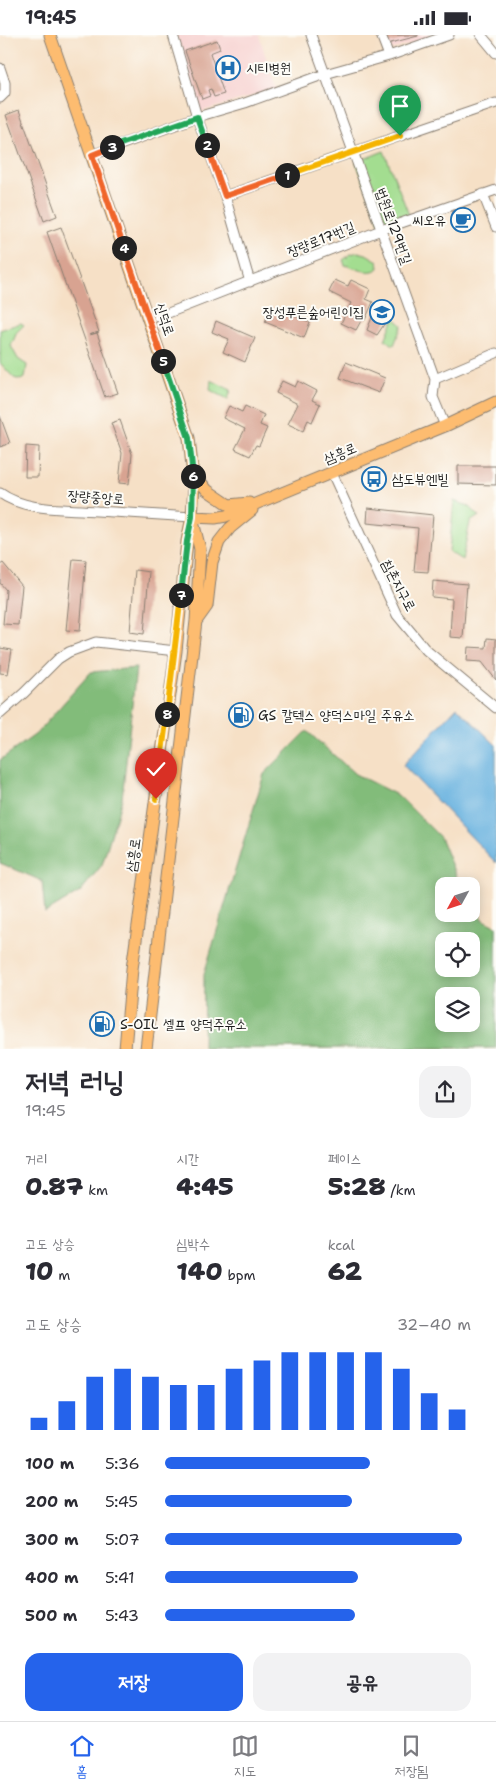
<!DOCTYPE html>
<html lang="ko">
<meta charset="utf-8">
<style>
body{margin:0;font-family:"Shantell Sans","Poor Story",sans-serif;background:#f2f2f3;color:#2b2b33;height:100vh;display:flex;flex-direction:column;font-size:19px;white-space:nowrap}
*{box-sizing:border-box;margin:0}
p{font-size:16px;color:#7c7c81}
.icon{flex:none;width:28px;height:28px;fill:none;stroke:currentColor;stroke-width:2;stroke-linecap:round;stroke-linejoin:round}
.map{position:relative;height:1014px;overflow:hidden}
.details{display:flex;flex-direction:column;background:#fff;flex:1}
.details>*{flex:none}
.needle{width:32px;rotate:230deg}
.buttons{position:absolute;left:435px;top:842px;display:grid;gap:10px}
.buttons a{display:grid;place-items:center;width:45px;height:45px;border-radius:10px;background:#fff;box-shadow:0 2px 12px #0003;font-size:25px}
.pin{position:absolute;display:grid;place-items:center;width:42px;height:42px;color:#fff;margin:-51px -21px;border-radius:50% 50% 50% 0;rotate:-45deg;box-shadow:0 0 5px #0007}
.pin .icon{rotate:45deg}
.km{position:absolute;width:25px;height:25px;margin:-12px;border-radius:50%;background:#222;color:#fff;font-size:14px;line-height:25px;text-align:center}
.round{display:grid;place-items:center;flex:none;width:52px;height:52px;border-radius:15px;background:#f2f2f3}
.summary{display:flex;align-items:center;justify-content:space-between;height:85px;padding:0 25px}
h1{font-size:28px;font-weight:800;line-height:38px}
.stats{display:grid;grid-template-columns:repeat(3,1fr);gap:8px;height:85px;padding:5px 25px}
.stats div{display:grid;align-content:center}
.stats b{font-size:25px;font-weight:800}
.stats small{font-size:14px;font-weight:400}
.stats p{font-size:14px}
.chart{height:140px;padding:10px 25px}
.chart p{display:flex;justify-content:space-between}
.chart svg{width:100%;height:90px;margin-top:5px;stroke:#2563eb;stroke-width:6}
.primary-button{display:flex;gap:10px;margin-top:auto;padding:10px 25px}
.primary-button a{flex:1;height:58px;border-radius:15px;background:#2563eb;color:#fff;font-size:20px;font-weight:800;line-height:58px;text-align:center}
.primary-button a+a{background:#f2f2f3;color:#2b2b33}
ul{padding:0 25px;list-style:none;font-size:16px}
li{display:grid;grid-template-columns:80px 60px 1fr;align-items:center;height:38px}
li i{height:12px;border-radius:6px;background:#2563eb}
.status{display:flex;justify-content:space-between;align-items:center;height:35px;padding:0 25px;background:#fff;direction:ltr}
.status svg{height:14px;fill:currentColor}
.menu{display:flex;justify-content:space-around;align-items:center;height:70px;border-top:1px solid #e1e1e2;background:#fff;font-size:14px;color:#7c7c81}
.menu a{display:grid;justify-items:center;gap:2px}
.menu .on{color:#2563eb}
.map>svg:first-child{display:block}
.built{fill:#f7d0cf}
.green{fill:#a3dd90;stroke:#607c56}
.forest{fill:#82bc7a;stroke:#4f6c4b;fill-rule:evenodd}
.water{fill:#66b1df;stroke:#41667e}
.building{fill:#d8a391}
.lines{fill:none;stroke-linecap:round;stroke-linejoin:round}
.minor-casing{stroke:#897e71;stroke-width:11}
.major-casing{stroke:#897e71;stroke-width:13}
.minor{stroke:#fff;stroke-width:9}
.major{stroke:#fdbc70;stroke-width:11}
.split-1-casing{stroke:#fff;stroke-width:10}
.split-2-casing{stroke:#fff;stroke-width:10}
.split-3-casing{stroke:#fff;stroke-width:10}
.split-4-casing{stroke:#fff;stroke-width:10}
.split-5-casing{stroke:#fff;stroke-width:10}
.split-6-casing{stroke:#fff;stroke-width:10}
.split-7-casing{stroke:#fff;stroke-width:10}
.split-8-casing{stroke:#fff;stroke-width:10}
.split-9-casing{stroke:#fff;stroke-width:10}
.split-1{stroke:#f5b400;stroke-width:6}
.split-2{stroke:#f0652b;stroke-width:6}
.split-3{stroke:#22a559;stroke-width:6}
.split-4{stroke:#f0652b;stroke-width:6}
.split-5{stroke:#f0652b;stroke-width:6}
.split-6{stroke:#22a559;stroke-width:6}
.split-7{stroke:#22a559;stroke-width:6}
.split-8{stroke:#f5b400;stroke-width:6}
.split-9{stroke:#f5b400;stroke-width:6}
.labels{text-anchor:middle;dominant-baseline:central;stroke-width:4;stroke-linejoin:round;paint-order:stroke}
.poi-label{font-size:14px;fill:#1c1c1c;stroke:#fdfcf7;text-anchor:start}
.street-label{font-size:14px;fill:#1c1c1c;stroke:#fdfcf7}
</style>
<div class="status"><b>19:45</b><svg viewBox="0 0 49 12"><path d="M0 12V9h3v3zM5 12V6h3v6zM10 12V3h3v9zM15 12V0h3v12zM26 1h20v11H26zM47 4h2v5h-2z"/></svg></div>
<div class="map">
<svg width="496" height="1014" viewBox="0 0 496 1014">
<rect width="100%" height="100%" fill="#fdfcf7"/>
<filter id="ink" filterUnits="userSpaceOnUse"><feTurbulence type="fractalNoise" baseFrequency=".02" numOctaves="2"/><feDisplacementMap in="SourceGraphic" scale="10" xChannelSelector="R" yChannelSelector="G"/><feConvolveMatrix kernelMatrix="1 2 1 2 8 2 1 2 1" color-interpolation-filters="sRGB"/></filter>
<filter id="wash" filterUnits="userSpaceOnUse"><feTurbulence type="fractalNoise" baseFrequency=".0096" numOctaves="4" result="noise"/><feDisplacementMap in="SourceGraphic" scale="20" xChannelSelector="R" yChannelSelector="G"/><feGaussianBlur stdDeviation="1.12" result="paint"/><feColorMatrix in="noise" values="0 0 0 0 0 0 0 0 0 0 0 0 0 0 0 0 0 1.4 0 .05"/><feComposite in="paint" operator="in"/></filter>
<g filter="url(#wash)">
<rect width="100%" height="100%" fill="#f6e0c6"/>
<path class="built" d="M 176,0 L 259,0 L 276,54 L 200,77 Z
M 381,0 L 438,0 L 392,15 L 386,14 Z
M 379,264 L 393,269 L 387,285 L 377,300 L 367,295 Z"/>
<path class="green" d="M 384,116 L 409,180 L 380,190 L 356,127 Z
M 358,217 L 366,219 L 378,226 L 379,233 C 369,241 356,233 345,230 L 343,225 L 351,219 Z
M 394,283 L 402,290 L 394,310 L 385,305 Z
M 21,288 L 24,290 L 17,297 L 11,311 L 18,324 L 27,330 L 25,343 L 20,345 L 14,343 L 0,328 L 0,295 Z
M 211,345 L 231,355 L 228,364 L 210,355 Z
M 454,466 L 469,471 L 479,481 L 470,487 L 462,525 L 449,517 Z"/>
<path class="forest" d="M 136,633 L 122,764 L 102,830 L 80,857 L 45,878 L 42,846 L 0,828 L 0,725 L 36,699 L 91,637 Z
M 307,696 L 355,739 L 399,761 L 440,802 L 460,851 L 444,851 L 444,879 L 471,879 L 471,867 L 484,885 L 496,891 L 496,1013 L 203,1013 L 204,939 L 264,739 ZM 444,906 L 471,906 L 471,934 L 444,934 ZM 444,961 L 471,961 L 471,989 L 444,989 Z"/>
<path class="water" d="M 457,672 L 496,710 L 496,828 L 403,730 Z"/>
<g id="blocks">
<path class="building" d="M 384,0 L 418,0 L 418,1 L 387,9 Z
M 217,5 L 220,14 L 210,18 L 224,59 L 214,62 L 211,54 L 208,55 L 210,61 L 202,64 L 185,16 Z
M 19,75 L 57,181 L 44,186 L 6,80 Z
M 464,171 L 472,192 L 460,197 L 452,176 Z
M 61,192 L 99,297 L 89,300 L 97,298 L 118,358 L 105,362 L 47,197 Z
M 335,245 L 348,251 L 351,245 L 370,254 L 366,264 L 373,267 L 365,285 L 362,284 L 356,295 L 341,288 L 351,268 L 329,257 Z
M 271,272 L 310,287 L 304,303 L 265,287 Z
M 375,275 L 387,280 L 387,285 L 377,300 L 367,295 Z
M 216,286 L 255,303 L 245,327 L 223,317 L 229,304 L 212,297 Z
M 346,327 L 385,343 L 379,358 L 340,343 Z
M 282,346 L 295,352 L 298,346 L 317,356 L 312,365 L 320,369 L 312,387 L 308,385 L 303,396 L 288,389 L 298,369 L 276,358 Z
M 229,371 L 242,377 L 245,371 L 264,380 L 260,390 L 267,393 L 259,411 L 256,410 L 250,421 L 235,414 L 245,394 L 223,383 Z
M 0,381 L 10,408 L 0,412 Z
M 120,385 L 132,419 L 129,449 L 119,448 L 122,418 L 111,388 Z
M 26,411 L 39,412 L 38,442 L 25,442 Z
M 458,431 L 496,431 L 496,450 L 458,449 Z
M 368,473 L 433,480 L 428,537 L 414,536 L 418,493 L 367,488 Z
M 73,524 L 86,525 L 80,596 L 66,595 Z
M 3,528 L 22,551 L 18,590 L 3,589 L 6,555 L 0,548 L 0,530 Z
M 135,535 L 149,537 L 144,599 L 130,597 Z
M 433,546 L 467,549 L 463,603 L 450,602 L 452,564 L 432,562 Z
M 487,603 L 496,604 L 496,645 L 482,627 L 467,626 L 468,612 L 486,613 Z
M 0,613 L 12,615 L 8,639 L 0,638 Z"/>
</g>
</g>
<g filter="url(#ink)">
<use href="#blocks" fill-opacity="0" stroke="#897e71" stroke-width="1"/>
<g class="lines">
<defs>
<path id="minor" d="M 173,0 L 197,82 L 225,161 L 250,247
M 311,0 L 435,344 L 433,362 L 445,391
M 381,0 L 389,21
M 481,0 L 496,18
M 0,33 L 5,48 L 5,58 L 0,63
M 92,120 L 197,82 L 245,68 L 325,39 L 389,21 L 449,0
M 483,159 L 496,192
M 225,161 L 496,68
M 158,282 L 381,195 L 496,155
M 435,344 L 496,318
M 332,438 L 397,580 L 426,615 L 496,673
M 0,458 C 26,477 66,473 97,476 C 129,478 160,480 192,482
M 0,679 L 24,658 L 58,624 L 69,617 L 96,607 L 176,616"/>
<path id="major" d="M 50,0 L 189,403 L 194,450 L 192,482 L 187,506 L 176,616 L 132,934 L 125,1014
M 193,438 L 207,455 L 229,470 L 249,468
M 192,482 L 215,483 L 226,481 L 445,391 L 496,367
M 197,585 L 207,571 L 212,527 L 219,507 L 230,493 L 252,475
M 146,1014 L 196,586 L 200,514 L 193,487"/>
</defs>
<use href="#minor" class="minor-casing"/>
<use href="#major" class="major-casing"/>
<use href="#minor" class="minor"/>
<use href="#major" class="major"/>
</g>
</g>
<g class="lines" filter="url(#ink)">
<defs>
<path id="split-1" d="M 287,140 L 400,101"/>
<path id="split-2" d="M 207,110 L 225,161 L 287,140"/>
<path id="split-3" d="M 112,112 L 197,82 L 207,110"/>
<path id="split-4" d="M 112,112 L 92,120 L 124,213"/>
<path id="split-5" d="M 124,213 L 163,326"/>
<path id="split-6" d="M 163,326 L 189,403 L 193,441"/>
<path id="split-7" d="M 181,560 L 187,506 L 192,482 L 193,441"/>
<path id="split-8" d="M 167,679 L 181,560"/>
<path id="split-9" d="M 156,764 L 167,679"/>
</defs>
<use href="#split-1" class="split-1-casing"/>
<use href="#split-2" class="split-2-casing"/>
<use href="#split-3" class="split-3-casing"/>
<use href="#split-4" class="split-4-casing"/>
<use href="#split-5" class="split-5-casing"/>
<use href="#split-6" class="split-6-casing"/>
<use href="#split-7" class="split-7-casing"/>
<use href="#split-8" class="split-8-casing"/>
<use href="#split-9" class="split-9-casing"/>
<use href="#split-1" class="split-1"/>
<use href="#split-2" class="split-2"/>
<use href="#split-3" class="split-3"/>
<use href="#split-4" class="split-4"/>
<use href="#split-5" class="split-5"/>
<use href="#split-6" class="split-6"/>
<use href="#split-7" class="split-7"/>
<use href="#split-8" class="split-8"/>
<use href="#split-9" class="split-9"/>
</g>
<defs>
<symbol id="hospital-ring" viewBox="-11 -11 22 22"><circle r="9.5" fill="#fdfcf7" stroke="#1f6fb2" stroke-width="1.5"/><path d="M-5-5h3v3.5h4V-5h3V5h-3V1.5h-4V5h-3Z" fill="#1f6fb2"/></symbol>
<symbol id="cafe-ring" viewBox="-11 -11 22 22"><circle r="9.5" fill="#fdfcf7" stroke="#1f6fb2" stroke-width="1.5"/><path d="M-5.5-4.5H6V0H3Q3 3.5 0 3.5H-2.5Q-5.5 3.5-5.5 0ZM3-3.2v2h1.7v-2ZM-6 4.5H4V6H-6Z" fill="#1f6fb2"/></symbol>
<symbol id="school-ring" viewBox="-11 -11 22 22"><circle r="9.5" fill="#fdfcf7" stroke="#1f6fb2" stroke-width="1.5"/><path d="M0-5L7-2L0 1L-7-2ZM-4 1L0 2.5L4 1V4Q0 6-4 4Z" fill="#1f6fb2"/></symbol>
<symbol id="bus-ring" viewBox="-11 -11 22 22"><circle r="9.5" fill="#fdfcf7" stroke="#1f6fb2" stroke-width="1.5"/><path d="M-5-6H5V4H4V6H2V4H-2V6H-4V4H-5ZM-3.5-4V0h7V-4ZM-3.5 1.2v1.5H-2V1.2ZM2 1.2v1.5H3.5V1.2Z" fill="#1f6fb2"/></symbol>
<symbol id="fuel-ring" viewBox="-11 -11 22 22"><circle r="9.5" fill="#fdfcf7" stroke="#1f6fb2" stroke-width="1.5"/><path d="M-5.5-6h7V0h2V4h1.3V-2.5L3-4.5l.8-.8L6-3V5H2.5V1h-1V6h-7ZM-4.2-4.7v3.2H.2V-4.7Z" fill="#1f6fb2"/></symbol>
</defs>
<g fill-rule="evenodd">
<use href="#hospital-ring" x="214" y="19" width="28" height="28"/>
<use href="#cafe-ring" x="449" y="171" width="28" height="28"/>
<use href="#school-ring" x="368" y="263" width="28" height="28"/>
<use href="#bus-ring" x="360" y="430" width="28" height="28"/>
<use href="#fuel-ring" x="227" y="666" width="28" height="28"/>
<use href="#fuel-ring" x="88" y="975" width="28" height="28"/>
</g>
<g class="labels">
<g class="poi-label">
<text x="246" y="33">시티병원</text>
<text x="446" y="185" text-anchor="end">씨오유</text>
<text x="364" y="277" text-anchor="end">장성푸른숲어린이집</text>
<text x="392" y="444">삼도뷰엔빌</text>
<text x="258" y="680">GS 칼텍스 양덕스마일 주유소</text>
<text x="120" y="989">S-OIL 셀프 양덕주유소</text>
</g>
<g class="street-label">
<text transform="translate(394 191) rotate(70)">법원로129번길</text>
<text transform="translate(321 204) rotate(-22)">장량로17번길</text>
<text transform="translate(165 284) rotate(71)">신덕로</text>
<text transform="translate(340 418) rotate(-22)">삼흥로</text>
<text transform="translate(96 462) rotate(4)">장량중앙로</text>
<text transform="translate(399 550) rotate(62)">침촌지구로</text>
<text transform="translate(133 820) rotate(-82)">삼흥로</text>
</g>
</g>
</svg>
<div class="buttons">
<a><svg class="needle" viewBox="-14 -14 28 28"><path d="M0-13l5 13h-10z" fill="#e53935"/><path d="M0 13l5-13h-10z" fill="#7c7c81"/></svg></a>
<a><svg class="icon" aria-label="locate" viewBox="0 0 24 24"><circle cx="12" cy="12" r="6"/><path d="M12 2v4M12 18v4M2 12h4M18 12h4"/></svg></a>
<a><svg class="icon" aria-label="layers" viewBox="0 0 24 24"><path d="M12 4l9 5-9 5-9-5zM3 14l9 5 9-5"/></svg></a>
</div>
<div class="pin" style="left:400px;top:101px;background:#1e9e55"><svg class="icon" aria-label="arrive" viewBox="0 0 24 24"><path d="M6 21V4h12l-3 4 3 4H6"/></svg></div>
<div class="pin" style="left:156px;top:764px;background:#d93025"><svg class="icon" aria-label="check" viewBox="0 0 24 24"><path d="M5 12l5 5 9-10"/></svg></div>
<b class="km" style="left:287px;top:140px">1</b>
<b class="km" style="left:207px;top:110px">2</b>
<b class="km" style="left:112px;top:112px">3</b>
<b class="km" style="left:124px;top:213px">4</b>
<b class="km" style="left:163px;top:326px">5</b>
<b class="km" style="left:193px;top:441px">6</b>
<b class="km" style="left:181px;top:560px">7</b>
<b class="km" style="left:167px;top:679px">8</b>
</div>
<section class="details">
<div class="summary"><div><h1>저녁 러닝</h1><p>19:45</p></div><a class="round"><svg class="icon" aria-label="share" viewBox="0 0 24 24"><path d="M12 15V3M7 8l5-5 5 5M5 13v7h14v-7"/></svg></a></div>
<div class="stats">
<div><p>거리</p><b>0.87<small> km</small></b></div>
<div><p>시간</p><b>4:45</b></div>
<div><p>페이스</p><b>5:28<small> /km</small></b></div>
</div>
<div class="stats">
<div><p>고도 상승</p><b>10<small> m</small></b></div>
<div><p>심박수</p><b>140<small> bpm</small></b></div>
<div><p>kcal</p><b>62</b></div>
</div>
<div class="chart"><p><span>고도 상승</span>32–40 m</p>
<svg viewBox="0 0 160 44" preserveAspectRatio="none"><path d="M5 44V38M15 44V30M25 44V18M35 44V14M45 44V18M55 44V22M65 44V22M75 44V14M85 44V10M95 44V6M105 44V6M115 44V6M125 44V6M135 44V14M145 44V26M155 44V34"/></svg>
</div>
<ul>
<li><b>100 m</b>5:36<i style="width:67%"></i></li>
<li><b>200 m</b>5:45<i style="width:61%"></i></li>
<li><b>300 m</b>5:07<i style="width:97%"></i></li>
<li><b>400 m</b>5:41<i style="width:63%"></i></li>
<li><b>500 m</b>5:43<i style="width:62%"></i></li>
</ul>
<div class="primary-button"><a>저장</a><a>공유</a></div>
</section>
<nav class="menu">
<a class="on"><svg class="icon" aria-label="home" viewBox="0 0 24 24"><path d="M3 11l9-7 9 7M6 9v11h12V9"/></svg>홈</a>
<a><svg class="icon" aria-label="map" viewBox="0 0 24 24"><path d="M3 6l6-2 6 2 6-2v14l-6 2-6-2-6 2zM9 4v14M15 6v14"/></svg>지도</a>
<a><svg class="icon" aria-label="saved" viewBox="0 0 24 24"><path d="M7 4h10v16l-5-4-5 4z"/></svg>저장됨</a>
</nav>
